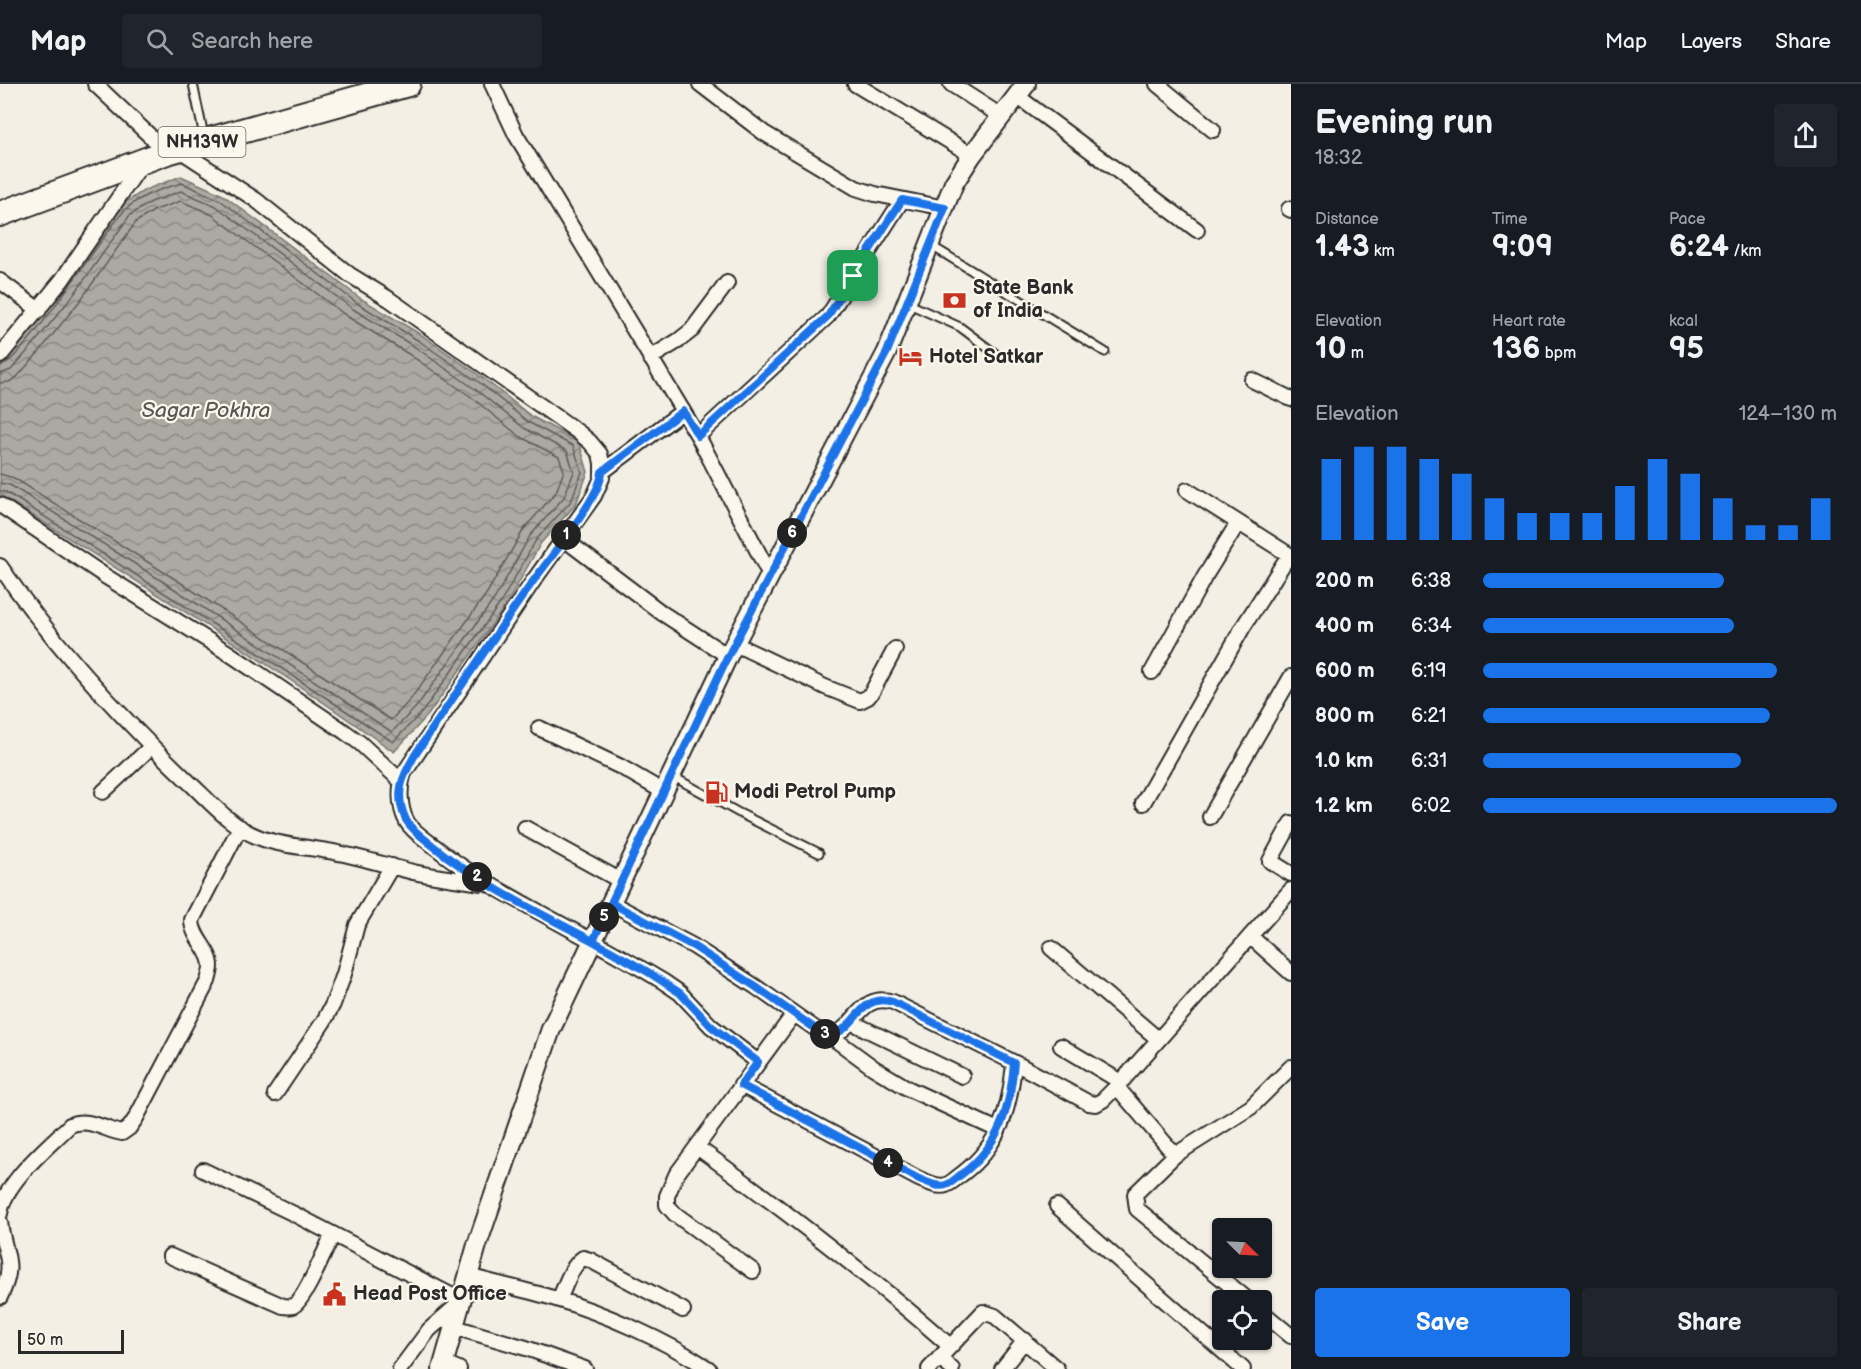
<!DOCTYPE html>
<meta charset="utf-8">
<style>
body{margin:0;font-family:"Balsamiq Sans",sans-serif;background:#20242c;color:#f1f3f6;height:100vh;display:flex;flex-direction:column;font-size:22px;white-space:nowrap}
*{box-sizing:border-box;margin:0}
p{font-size:20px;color:#9ea1a6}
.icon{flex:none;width:33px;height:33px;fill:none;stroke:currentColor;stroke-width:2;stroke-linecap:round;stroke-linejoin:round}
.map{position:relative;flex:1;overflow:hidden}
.details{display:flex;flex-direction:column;background:#171b24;width:570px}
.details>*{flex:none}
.needle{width:39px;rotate:114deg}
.tools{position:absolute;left:1212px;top:1134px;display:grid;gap:12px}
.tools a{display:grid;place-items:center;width:60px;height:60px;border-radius:6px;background:#171b24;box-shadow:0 2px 4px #0004;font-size:30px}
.scale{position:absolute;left:18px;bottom:15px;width:106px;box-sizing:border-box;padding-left:6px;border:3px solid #2b2b2b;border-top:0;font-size:16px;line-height:21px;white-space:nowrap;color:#2b2b2b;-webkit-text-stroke:4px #fbf7ec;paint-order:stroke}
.pin{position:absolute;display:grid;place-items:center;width:51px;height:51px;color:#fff;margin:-26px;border-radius:12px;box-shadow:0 3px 9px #0006}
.km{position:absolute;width:30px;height:30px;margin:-15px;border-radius:50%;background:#222;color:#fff;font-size:16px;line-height:30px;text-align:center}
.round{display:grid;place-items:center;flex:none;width:63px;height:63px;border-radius:6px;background:#20242c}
.summary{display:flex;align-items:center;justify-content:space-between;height:102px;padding:0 24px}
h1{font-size:33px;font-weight:800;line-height:45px}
.stats{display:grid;grid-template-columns:repeat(3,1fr);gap:9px;height:102px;padding:6px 24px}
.stats div{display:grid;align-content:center}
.stats b{font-size:30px;font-weight:800}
.stats small{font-size:16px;font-weight:400}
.stats p{font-size:16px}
.chart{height:168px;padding:12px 24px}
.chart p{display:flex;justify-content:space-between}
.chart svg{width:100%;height:108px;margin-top:6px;stroke:#1a73e8;stroke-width:6}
.action{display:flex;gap:12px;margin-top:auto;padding:12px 24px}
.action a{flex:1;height:69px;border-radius:6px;background:#1a73e8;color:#fff;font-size:24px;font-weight:800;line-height:69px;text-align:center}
.action a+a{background:#20242c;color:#f1f3f6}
ul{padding:0 24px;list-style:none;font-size:20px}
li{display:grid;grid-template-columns:96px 72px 1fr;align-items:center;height:45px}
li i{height:15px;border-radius:8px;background:#1a73e8}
header{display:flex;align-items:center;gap:36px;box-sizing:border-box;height:84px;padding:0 30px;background:#171b24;border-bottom:2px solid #363941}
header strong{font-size:28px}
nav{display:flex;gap:33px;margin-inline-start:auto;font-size:21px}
.search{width:420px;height:54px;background:#20242c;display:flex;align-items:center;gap:15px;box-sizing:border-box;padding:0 21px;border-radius:6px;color:#9ea1a6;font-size:22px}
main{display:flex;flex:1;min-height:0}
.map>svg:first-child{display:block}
.water{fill:url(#water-waves);stroke:#787772;stroke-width:1.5}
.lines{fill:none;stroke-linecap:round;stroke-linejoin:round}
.shore{stroke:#5f5d5b;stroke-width:1.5}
.service-casing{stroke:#2b2b2b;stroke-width:11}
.minor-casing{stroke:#2b2b2b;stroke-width:18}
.tertiary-casing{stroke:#2b2b2b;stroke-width:22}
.trunk-casing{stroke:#2b2b2b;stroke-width:28}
.service{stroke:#fbf7ec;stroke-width:7}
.minor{stroke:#fbf7ec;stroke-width:14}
.tertiary{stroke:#fbf7ec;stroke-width:18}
.trunk{stroke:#fbf7ec;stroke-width:24}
.route-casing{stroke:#fff;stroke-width:12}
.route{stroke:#1a73e8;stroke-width:8}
.labels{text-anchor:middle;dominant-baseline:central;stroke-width:4.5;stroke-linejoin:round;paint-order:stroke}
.shield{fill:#fbf7ec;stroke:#696865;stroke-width:1.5}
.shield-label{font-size:18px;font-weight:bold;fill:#2b2b2b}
.poi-label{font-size:20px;font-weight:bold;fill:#2b2b2b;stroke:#fbf7ec;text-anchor:start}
.water-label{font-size:21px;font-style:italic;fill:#585755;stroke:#fbf7ec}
</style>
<header>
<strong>Map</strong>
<div class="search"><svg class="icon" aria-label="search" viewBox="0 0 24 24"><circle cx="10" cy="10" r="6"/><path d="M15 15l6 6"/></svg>Search here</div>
<nav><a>Map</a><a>Layers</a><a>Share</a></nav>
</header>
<main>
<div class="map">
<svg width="1291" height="1285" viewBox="0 0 1291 1285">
<defs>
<pattern id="water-waves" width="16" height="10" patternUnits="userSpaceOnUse" patternTransform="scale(1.5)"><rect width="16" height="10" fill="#aca9a2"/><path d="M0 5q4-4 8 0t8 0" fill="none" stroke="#8c8a84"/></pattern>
</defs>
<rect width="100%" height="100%" fill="#f3efe4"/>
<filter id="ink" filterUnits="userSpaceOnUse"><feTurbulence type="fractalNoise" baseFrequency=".0167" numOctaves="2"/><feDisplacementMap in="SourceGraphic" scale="12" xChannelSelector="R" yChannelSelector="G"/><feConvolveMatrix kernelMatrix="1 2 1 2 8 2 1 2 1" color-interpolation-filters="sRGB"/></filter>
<g filter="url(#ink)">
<path class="water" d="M 181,92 L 223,111 L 360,214 L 423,252 L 483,294 L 531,332 L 579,358 L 588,388 L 576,420 L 541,459 L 506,521 L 428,631 L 394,668 C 267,576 132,495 0,411 L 0,279 L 22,253 L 121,121 L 145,106 Z"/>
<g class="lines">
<path class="shore" d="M 0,282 C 21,280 103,150 124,127 C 137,113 163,104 182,99 L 220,116 L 357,219 L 419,257 L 480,299 L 528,338 L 573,362 L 582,388 L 571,417 L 536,456 L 501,518 L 423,627 L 393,658 L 263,572 L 6,408 L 0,407
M 0,290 L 11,286 L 32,262 L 75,209 L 130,131 L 151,118 L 181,107 L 216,122 L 353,225 L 415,263 L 475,305 L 524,344 L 567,367 L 574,388 L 564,413 L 530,452 L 495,514 L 417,622 L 392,648 L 173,504 L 10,401 L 0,399
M 0,299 L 9,298 L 17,293 L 39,268 L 82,214 L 136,138 L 155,126 L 181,117 L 211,130 L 348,233 L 410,271 L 470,312 L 519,352 L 559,373 L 564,387 L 556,408 L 524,445 L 487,509 L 410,616 L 391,636 L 178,497 L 14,394 L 0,390"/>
<defs>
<path id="service" d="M 193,0 L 204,52
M 930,161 L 1105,268
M 907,219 L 960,243 L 996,270
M 672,692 L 741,730 L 819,769"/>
<path id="minor" d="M 95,0 L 167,68
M 492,0 L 516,51 L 698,352 L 770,491
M 700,0 L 764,49 L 856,104 L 875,110 L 945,124
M 855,0 L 972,71
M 951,0 L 1001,32
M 1157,0 L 1213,46
M 1017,12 L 1197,146
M 178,65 L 256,116 L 350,191 L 389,215 L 578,348 L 590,358 L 600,370 L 602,379 L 602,394 L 594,412 L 534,496 L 404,689 C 399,703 399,724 407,738 C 413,748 425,755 434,762 C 467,789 503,808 539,828 C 581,851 623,873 664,898 L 680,909 L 711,942 L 758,978
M 1289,125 L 1291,126
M 0,197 L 39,226
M 0,272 L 62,196 L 143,78
M 650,274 L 678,257 L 692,246 L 727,199
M 1252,296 L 1291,315
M 698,352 L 828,232 L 902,116
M 602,388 L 683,327
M 1187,406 L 1291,472
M 0,421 L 105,492 L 230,570 L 345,648 L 360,659 L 401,697
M 564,455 L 662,529 L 728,572
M 0,482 C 54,562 121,634 191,700 C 211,719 232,743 258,753 C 283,763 312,763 338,769 C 364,774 388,782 413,788 C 435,793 458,795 480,799
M 735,560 L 825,603 L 860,617 L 868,613 L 872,608 L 895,565
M 1152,588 L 1205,492 L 1238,439
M 539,644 L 621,683 L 664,708
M 103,708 L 152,662
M 1143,719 L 1243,543 L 1289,471
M 1210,733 L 1291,593
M 1291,739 L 1270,777 L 1291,790
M 525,744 L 621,797
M 611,819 L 693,862 L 756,903 L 820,948 C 854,961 854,906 893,918 L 1019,981 L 1089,1019 L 1096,1020 L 1103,1016 L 1121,998 L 1291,806
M 1250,852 L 1291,889
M 1051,864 L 1158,955
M 851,938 L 962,992
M 829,951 L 874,984 L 909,1005 L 998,1046
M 1061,962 L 1121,998
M 741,1001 L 919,1095 C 927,1098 938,1104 946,1101 C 952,1099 957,1093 962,1090 C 1000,1061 1010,1024 1014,979
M 1116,1002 L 1175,1071 L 1251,1023 L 1291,983
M 275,1010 L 324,937 L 333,920 L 344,890 L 357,841 L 392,782
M 697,1063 C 784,1126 869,1191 950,1262
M 1175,1071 L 1135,1110 L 1137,1125 L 1248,1216
M 203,1086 L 292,1129 L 462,1217 L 429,1246 L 400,1285
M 1057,1122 L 1243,1285
M 0,1130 C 4,1098 48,1063 70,1041 C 87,1033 105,1046 122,1049 L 129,1044 L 136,1034 L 208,897 C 209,893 211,887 211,882 C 211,866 192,854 192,836 L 240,743
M 0,1138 C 4,1172 17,1178 0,1213
M 170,1172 L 283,1222 C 286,1222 290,1223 293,1222 C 305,1216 326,1164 333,1150
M 753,1187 L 675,1130 L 667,1121 L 667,1112 L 676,1091 L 794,930
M 468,1192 C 497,1200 525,1206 553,1214 C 604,1229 665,1256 709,1285
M 559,1216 C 565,1203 571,1182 583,1174 L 590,1176 L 683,1226
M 1262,1228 L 1291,1252
M 454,1243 L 526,1264 L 585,1285
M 939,1274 L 952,1285
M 444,1279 L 459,1285
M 929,1285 L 983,1228 L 995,1232 L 1057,1285
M 1002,1285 L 1025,1256"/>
<path id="tertiary" d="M 442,1285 L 477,1161 L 551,945 L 728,572 L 887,268 L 954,99 L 972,71 L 1026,0"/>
<path id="trunk" d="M 0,130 L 167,68 L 408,0"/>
</defs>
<use href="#service" class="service-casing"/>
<use href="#minor" class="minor-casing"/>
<use href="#tertiary" class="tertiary-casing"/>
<use href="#trunk" class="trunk-casing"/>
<use href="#service" class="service"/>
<use href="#minor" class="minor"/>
<use href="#tertiary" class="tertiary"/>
<use href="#trunk" class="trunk"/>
</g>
</g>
<g class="lines" filter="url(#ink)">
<defs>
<path id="route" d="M 853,192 L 828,232 L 698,352 L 683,327 L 602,388 C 601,412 550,474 534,496 C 493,554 454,613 415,671 C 402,693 394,710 406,736 C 412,746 423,754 432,761 C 481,801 538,828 593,857 L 611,819 L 693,862 L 756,903 L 820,948 C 855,961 854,906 893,918 L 1014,979 C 1010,1024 1000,1061 962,1090 C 957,1093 952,1099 946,1101 C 938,1104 927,1098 919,1095 L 741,1001 L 758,978 L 711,942 L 680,909 L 648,888 L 593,857 L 728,572 L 887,268 L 945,124 L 902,116 L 853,192"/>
</defs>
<use href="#route" class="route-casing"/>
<use href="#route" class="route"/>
</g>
<defs>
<symbol id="bank-bare" viewBox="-9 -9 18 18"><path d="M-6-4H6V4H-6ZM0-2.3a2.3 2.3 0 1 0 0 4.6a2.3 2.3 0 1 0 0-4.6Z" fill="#c8321e" stroke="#fbf7ec" stroke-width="2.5" paint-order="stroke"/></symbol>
<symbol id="hotel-bare" viewBox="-9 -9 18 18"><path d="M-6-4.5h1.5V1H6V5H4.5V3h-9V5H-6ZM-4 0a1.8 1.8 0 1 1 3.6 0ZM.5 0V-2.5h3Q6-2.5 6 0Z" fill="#c8321e" stroke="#fbf7ec" stroke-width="2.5" paint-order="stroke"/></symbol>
<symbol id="fuel-bare" viewBox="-9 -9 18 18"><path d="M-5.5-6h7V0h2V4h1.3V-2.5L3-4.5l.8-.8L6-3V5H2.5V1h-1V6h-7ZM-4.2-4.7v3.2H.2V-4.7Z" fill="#c8321e" stroke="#fbf7ec" stroke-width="2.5" paint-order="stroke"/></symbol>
<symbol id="civic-bare" viewBox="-9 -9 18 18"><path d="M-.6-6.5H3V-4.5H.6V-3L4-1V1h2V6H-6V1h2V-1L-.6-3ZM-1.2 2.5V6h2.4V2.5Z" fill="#c8321e" stroke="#fbf7ec" stroke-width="2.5" paint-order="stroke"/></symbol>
</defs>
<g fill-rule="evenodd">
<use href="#bank-bare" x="938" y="200" width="33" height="33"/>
<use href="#hotel-bare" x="894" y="256" width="33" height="33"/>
<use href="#fuel-bare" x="700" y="692" width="33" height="33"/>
<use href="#civic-bare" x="318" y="1194" width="33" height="33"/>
</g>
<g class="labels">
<rect class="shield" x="158.5" y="43" width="87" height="30" rx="4.5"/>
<g class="shield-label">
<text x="202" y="58">NH139W</text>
</g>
<g class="poi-label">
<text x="973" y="204">State Bank<tspan x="973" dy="23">of India</tspan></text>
<text x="929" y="273">Hotel Satkar</text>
<text x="734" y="708">Modi Petrol Pump</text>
<text x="353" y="1210">Head Post Office</text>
</g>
<g class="water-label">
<text x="206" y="326">Sagar Pokhra</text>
</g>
</g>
</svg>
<div class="tools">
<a><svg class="needle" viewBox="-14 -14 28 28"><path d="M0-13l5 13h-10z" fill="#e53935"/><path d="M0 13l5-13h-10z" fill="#9ea1a6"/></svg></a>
<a><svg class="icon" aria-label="locate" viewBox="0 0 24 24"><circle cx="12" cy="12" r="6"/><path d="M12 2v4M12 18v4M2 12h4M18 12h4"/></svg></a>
</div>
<div class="scale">50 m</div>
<div class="pin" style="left:853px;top:192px;background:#1e9e55"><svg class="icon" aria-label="arrive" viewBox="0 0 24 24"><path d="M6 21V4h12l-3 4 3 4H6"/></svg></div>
<b class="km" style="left:566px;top:451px">1</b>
<b class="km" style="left:477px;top:793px">2</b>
<b class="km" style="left:825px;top:950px">3</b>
<b class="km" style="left:888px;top:1079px">4</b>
<b class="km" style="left:604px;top:833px">5</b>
<b class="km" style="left:792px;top:449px">6</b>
</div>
<section class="details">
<div class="summary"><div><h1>Evening run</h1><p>18:32</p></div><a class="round"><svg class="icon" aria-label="share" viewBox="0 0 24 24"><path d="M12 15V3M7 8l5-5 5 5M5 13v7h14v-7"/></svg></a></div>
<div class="stats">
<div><p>Distance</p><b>1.43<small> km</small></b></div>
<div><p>Time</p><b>9:09</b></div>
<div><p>Pace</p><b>6:24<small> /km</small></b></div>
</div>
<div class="stats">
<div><p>Elevation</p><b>10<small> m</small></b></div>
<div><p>Heart rate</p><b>136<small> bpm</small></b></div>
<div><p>kcal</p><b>95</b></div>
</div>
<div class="chart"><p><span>Elevation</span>124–130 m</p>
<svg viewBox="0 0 160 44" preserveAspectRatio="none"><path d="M5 44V11M15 44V6M25 44V6M35 44V11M45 44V17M55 44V27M65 44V33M75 44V33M85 44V33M95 44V22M105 44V11M115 44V17M125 44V27M135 44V38M145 44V38M155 44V27"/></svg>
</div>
<ul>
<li><b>200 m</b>6:38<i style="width:68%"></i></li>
<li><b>400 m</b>6:34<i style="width:71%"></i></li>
<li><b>600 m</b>6:19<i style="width:83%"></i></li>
<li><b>800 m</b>6:21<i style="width:81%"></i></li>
<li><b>1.0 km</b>6:31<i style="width:73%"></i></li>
<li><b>1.2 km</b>6:02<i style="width:100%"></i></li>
</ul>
<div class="action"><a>Save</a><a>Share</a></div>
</section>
</main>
